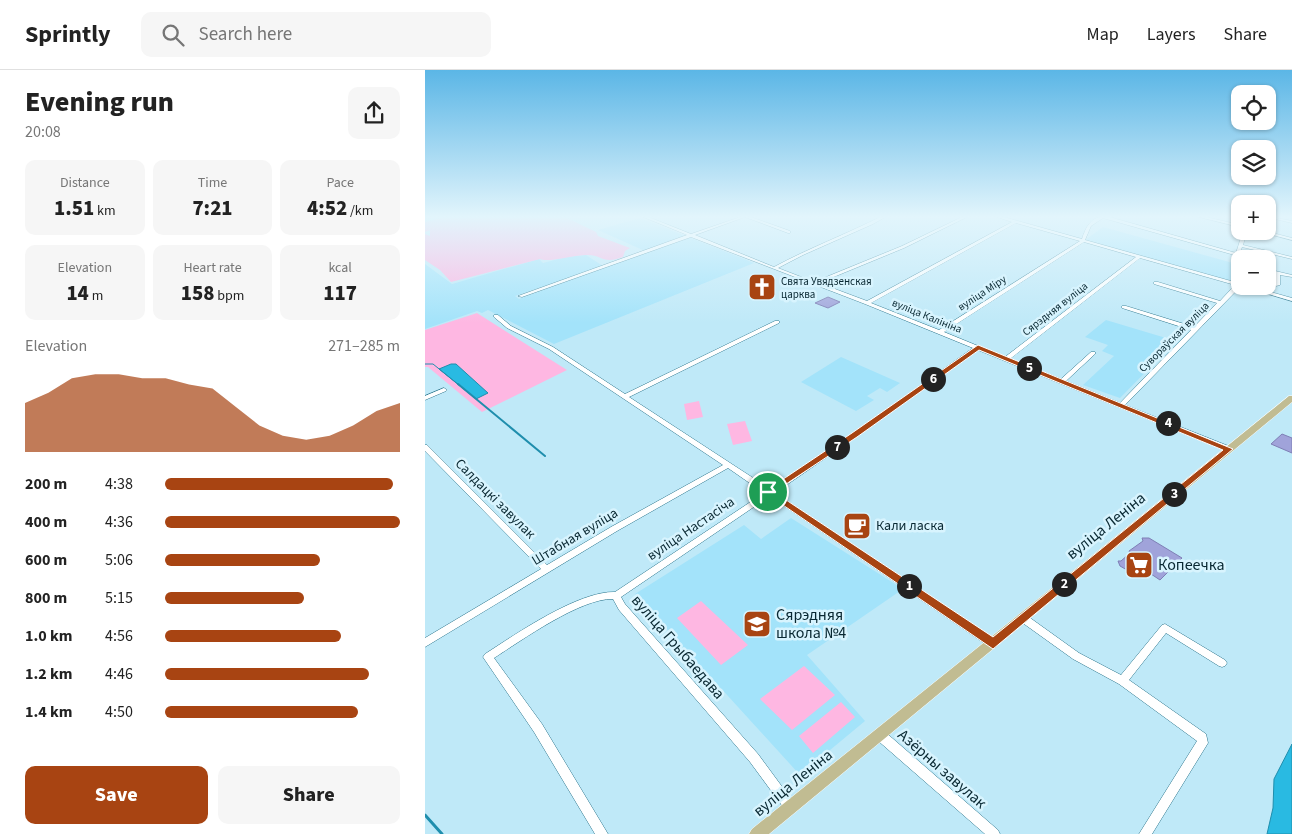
<!DOCTYPE html>
<meta charset="utf-8">
<style>
body{margin:0;font-family:"Source Sans 3",sans-serif;background:#f6f6f6;color:#222;height:100vh;display:flex;flex-direction:column;font-size:19px;white-space:nowrap}
*{box-sizing:border-box;margin:0}
p{font-size:16px;color:#767676}
.icon{flex:none;width:28px;height:28px;fill:none;stroke:currentColor;stroke-width:2;stroke-linecap:round;stroke-linejoin:round}
.map{position:relative;flex:1;overflow:hidden}
.drawer{display:flex;flex-direction:column;background:#fff;width:425px}
.drawer>*{flex:none}
.tools{position:absolute;left:806px;top:15px;display:grid;gap:10px}
.tools a{display:grid;place-items:center;width:45px;height:45px;border-radius:10px;background:#fff;box-shadow:0 1px 4px #0004;font-size:25px}
.pin{position:absolute;display:grid;place-items:center;width:42px;height:42px;color:#fff;margin:-21px;border:2px solid #fff;border-radius:50%;box-shadow:0 1px 5px #0007}
.km{position:absolute;width:25px;height:25px;margin:-12px;border-radius:50%;background:#222;color:#fff;font-size:14px;line-height:25px;text-align:center}
.round{display:grid;place-items:center;flex:none;width:52px;height:52px;border-radius:10px;background:#f6f6f6}
.overview{display:flex;align-items:center;justify-content:space-between;height:85px;padding:0 25px}
h1{font-size:28px;font-weight:800;line-height:38px}
.stats{display:grid;grid-template-columns:repeat(3,1fr);gap:8px;height:85px;padding:5px 25px}
.stats div{display:grid;align-content:center;border-radius:10px;background:#f6f6f6;text-align:center}
.stats b{font-size:21px;font-weight:800}
.stats small{font-size:14px;font-weight:400}
.stats p{font-size:14px}
.chart{height:140px;padding:10px 25px}
.chart p{display:flex;justify-content:space-between}
.chart svg{width:100%;height:90px;margin-top:5px;fill:#a84412;opacity:.7}
.button{display:flex;gap:10px;margin-top:auto;padding:10px 25px}
.button a{flex:1;height:58px;border-radius:10px;background:#a84412;color:#fff;font-size:20px;font-weight:800;line-height:58px;text-align:center}
.button a+a{background:#f6f6f6;color:#222}
ul{padding:0 25px;list-style:none;font-size:16px}
li{display:grid;grid-template-columns:80px 60px 1fr;align-items:center;height:38px}
li i{height:12px;border-radius:6px;background:#a84412}
header{display:flex;align-items:center;gap:30px;box-sizing:border-box;height:70px;padding:0 25px;background:#fff;border-bottom:1px solid #e0e0e0}
header strong{font-size:24px}
nav{display:flex;gap:28px;margin-inline-start:auto;font-size:18px}
.search{width:350px;height:45px;background:#f6f6f6;display:flex;align-items:center;gap:12px;box-sizing:border-box;padding:0 18px;border-radius:10px;color:#767676;font-size:19px}
main{display:flex;flex:1;min-height:0}
.map>svg:first-child{display:block}
.built{fill:#a3e3fa}
.green{fill:#feb7e2}
.water{fill:#29bae2;stroke:#1f8ead}
.lines{fill:none;stroke-linecap:round;stroke-linejoin:round}
.stream-far2{stroke:#1f8ead;stroke-width:1}
.stream-far1{stroke:#1f8ead;stroke-width:2}
.stream{stroke:#1f8ead;stroke-width:3}
.building{fill:#a0a3da;stroke:#7e7fb5}
.minor-casing{stroke:#2a748b;stroke-width:1}
.major-casing{stroke:#fff;stroke-width:1}
.minor{fill:#fff;fill-rule:evenodd}
.major{fill:#c1bc92;fill-rule:evenodd}
.route{fill:#a84412;stroke:#fff;fill-rule:evenodd}
.labels{text-anchor:middle;dominant-baseline:central;stroke-width:5;stroke-linejoin:round;paint-order:stroke}
.far-poi-label{font-size:11px;fill:#092832;stroke:#d8f4fe;text-anchor:start}
.far-street-label{font-size:11px;fill:#092832;stroke:#d8f4fe}
.street-label{font-size:14px;fill:#092832;stroke:#d8f4fe}
.poi-label{font-size:14px;fill:#092832;stroke:#d8f4fe;text-anchor:start}
.near-street-label{font-size:16px;fill:#092832;stroke:#d8f4fe}
.near-poi-label{font-size:16px;fill:#092832;stroke:#d8f4fe;text-anchor:start}
</style>
<header>
<strong>Sprintly</strong>
<div class="search"><svg class="icon" aria-label="search" viewBox="0 0 24 24"><circle cx="10" cy="10" r="6"/><path d="M15 15l6 6"/></svg>Search here</div>
<nav><a>Map</a><a>Layers</a><a>Share</a></nav>
</header>
<main>
<section class="drawer">
<div class="overview"><div><h1>Evening run</h1><p>20:08</p></div><a class="round"><svg class="icon" aria-label="share" viewBox="0 0 24 24"><path d="M12 15V3M7 8l5-5 5 5M5 13v7h14v-7"/></svg></a></div>
<div class="stats">
<div><p>Distance</p><b>1.51<small> km</small></b></div>
<div><p>Time</p><b>7:21</b></div>
<div><p>Pace</p><b>4:52<small> /km</small></b></div>
</div>
<div class="stats">
<div><p>Elevation</p><b>14<small> m</small></b></div>
<div><p>Heart rate</p><b>158<small> bpm</small></b></div>
<div><p>kcal</p><b>117</b></div>
</div>
<div class="chart"><p><span>Elevation</span>271–285 m</p>
<svg viewBox="0 0 160 44" preserveAspectRatio="none"><path d="M0 44V20L10 15L20 8L30 6L40 6L50 8L60 8L70 11L80 13L90 22L100 31L110 36L120 38L130 36L140 31L150 24L160 20V44z"/></svg>
</div>
<ul>
<li><b>200 m</b>4:38<i style="width:97%"></i></li>
<li><b>400 m</b>4:36<i style="width:100%"></i></li>
<li><b>600 m</b>5:06<i style="width:66%"></i></li>
<li><b>800 m</b>5:15<i style="width:59%"></i></li>
<li><b>1.0 km</b>4:56<i style="width:75%"></i></li>
<li><b>1.2 km</b>4:46<i style="width:87%"></i></li>
<li><b>1.4 km</b>4:50<i style="width:82%"></i></li>
</ul>
<div class="button"><a>Save</a><a>Share</a></div>
</section>
<div class="map">
<svg width="867" height="764" viewBox="0 0 867 764">
<rect width="100%" height="100%" fill="#bfe9f8"/>
<path class="built" d="M 215,148 L 329,193 L 129,274 L 63,240 L 57,243 L 52,241 L 0,259 L 0,194 L 27,214 L 114,189 L 118,193 L 141,187 L 161,185 L 178,196 L 90,226 L 94,229 L 220,183 L 220,181 L 173,160 Z
M 678,157 L 815,195 L 815,205 L 811,213 L 659,171 Z
M 681,250 L 751,271 L 695,328 L 658,315 L 689,286 L 677,281 L 683,275 L 660,267 Z
M 416,287 L 475,313 L 462,322 L 455,318 L 442,326 L 449,330 L 431,341 L 376,312 Z
M 366,448 L 478,519 L 382,585 L 440,651 L 375,705 L 210,524 L 319,455 L 336,469 Z"/>
<path class="green" d="M 12,146 L 138,146 L 171,162 L 173,166 L 205,178 L 200,181 L 198,187 C 177,195 177,184 161,185 C 150,185 122,193 115,189 L 26,212 L 15,200 L 0,190 L 0,164 L 5,166 L 5,160 L 0,162 L 0,152 L 16,148 Z
M 52,243 L 142,300 L 57,342 L 3,297 L 0,297 L 0,260 Z
M 274,331 L 278,347 L 262,350 L 259,334 Z
M 320,351 L 327,371 L 308,375 L 302,354 Z
M 276,531 L 323,575 L 296,595 L 252,548 Z
M 379,596 L 410,625 L 367,660 L 335,629 Z
M 416,632 L 430,647 L 388,683 L 374,666 Z"/>
<path class="water" d="M 26,294 L 31,294 L 63,323 L 51,329 L 14,299 Z
M 867,674 L 867,764 L 842,764 L 848,738 L 849,709 Z"/>
<g class="lines">
<path class="stream-far2" d="M 0,294 L 8,294 L 34,315"/>
<path class="stream-far1" d="M 33,314 L 120,386"/>
<path class="stream" d="M 0,745 L 17,764"/>
</g>
<path class="building" d="M 403,227 L 415,232 L 403,238 L 390,233 Z
M 857,364 L 867,368 L 867,383 L 846,374 Z
M 717,468 L 724,468 L 757,488 L 735,510 L 723,502 L 716,508 L 695,496 L 693,491 L 696,491 L 705,483 L 704,481 L 718,471 Z"/>
<g class="lines">
<defs>
<path id="minor" d="M 216,146 L 221,146 L 266,164 L 318,146 L 323,146 L 365,161 L 365,163 L 363,163 L 320,147 L 270,165 L 349,197 C 384,178 422,164 457,146 L 462,146 L 448,154 L 378,185 L 353,198 L 389,212 L 477,176 L 539,146 L 544,146 L 479,178 L 394,213 L 442,231 L 587,152 L 569,146 L 575,146 L 657,169 C 661,157 666,146 681,146 L 811,183 L 818,161 L 822,161 L 818,175 L 867,187 L 867,189 L 817,177 L 815,183 L 821,189 L 816,189 L 813,186 L 678,148 L 666,156 L 660,170 L 813,213 L 815,212 L 816,216 L 700,335 L 806,377 L 807,379 L 806,381 L 802,381 L 553,280 L 432,366 L 350,423 L 571,571 L 573,574 L 571,577 L 568,578 L 565,577 L 345,426 L 196,527 L 200,534 L 333,684 L 369,733 L 371,737 L 369,741 L 365,743 L 361,741 L 325,692 L 194,540 L 188,529 C 156,528 97,570 69,588 L 117,654 L 183,764 L 170,764 L 109,662 L 60,590 L 58,587 L 60,584 C 91,564 153,521 190,522 L 339,423 L 303,398 L 192,461 L 0,577 L 0,568 L 116,499 L 0,381 L 0,375 L 2,375 L 122,495 L 186,457 L 298,395 L 124,279 L 82,258 L 69,247 L 69,245 L 73,245 L 86,256 L 128,277 L 200,324 L 350,251 L 354,251 L 354,253 L 204,327 L 345,419 L 428,364 L 548,278 L 440,234 L 266,167 L 97,227 L 93,226 L 262,165 ZM 591,153 L 655,171 L 514,260 L 446,233 ZM 659,172 L 711,187 L 580,287 L 519,262 ZM 715,188 L 810,215 L 795,231 L 733,212 L 729,212 L 729,214 L 792,233 L 769,257 L 701,236 L 697,236 L 697,238 L 766,260 L 695,333 L 641,311 L 670,284 L 670,282 L 666,282 L 636,309 L 585,289 Z
M 770,146 L 777,146 L 815,155 L 815,157 Z
M 842,146 L 867,151 L 867,153 L 842,147 Z
M 832,161 L 840,161 L 867,168 L 867,170 Z
M 842,199 L 867,205 L 867,207 L 855,205 L 855,215 L 851,216 L 851,203 L 842,201 Z
M 816,216 L 824,216 L 867,228 L 867,231 Z
M 19,318 L 22,320 L 21,321 L 0,330 L 0,326 Z
M 598,544 L 601,545 L 654,583 L 696,605 L 737,555 L 740,554 L 800,590 L 802,593 L 800,596 L 797,597 L 794,596 L 741,563 L 704,610 L 781,664 L 783,673 L 727,764 L 714,764 L 772,671 L 694,614 L 648,589 L 595,551 L 593,548 L 595,545 Z
M 455,660 L 459,661 L 573,760 L 575,764 L 560,764 L 451,669 L 450,665 L 451,661 Z"/>
<path id="major" d="M 864,326 L 867,326 L 867,332 L 344,764 L 324,764 L 327,759 L 663,489 Z"/>
</defs>
<use href="#minor" class="minor-casing"/>
<use href="#major" class="major-casing"/>
<use href="#minor" class="minor"/>
<use href="#major" class="major"/>
</g>
<linearGradient id="sky" x2="0" y2="1"><stop stop-color="#5bb6e6"/><stop offset="0.58" stop-color="#e2f5fc"/><stop offset="1" stop-color="#e2f5fc" stop-opacity="0"/></linearGradient>
<rect width="867" height="253" fill="url(#sky)"/>
<path class="route" d="M 553,275 L 808,379 L 568,579 L 339,422 L 427,363 ZM 554,280 L 798,380 L 568,567 L 349,422 L 432,367 Z"/>
<defs>
<symbol id="church-square" viewBox="-11 -11 22 22"><rect x="-9" y="-9" width="18" height="18" rx="4" fill="#a84412" stroke="#d8f4fe"/><path d="M-1.2-6h2.4v3.5h3.3v2.4h-3.3V6h-2.4V-.1h-3.3v-2.4h3.3Z" fill="#fff"/></symbol>
<symbol id="cafe-square" viewBox="-11 -11 22 22"><rect x="-9" y="-9" width="18" height="18" rx="4" fill="#a84412" stroke="#d8f4fe"/><path d="M-5.5-4.5H6V0H3Q3 3.5 0 3.5H-2.5Q-5.5 3.5-5.5 0ZM3-3.2v2h1.7v-2ZM-6 4.5H4V6H-6Z" fill="#fff"/></symbol>
<symbol id="supermarket-square" viewBox="-11 -11 22 22"><rect x="-9" y="-9" width="18" height="18" rx="4" fill="#a84412" stroke="#d8f4fe"/><path d="M-6-5.5h2.5l.6 2H6L4.5 2H-2.5L-4.4-4H-6ZM-1.5 3.2a1.3 1.3 0 1 0 .1 0ZM3 3.2a1.3 1.3 0 1 0 .1 0Z" fill="#fff"/></symbol>
<symbol id="school-square" viewBox="-11 -11 22 22"><rect x="-9" y="-9" width="18" height="18" rx="4" fill="#a84412" stroke="#d8f4fe"/><path d="M0-5L7-2L0 1L-7-2ZM-4 1L0 2.5L4 1V4Q0 6-4 4Z" fill="#fff"/></symbol>
</defs>
<g fill-rule="evenodd">
<use href="#church-square" x="321" y="201" width="32" height="32"/>
<use href="#cafe-square" x="416" y="440" width="32" height="32"/>
<use href="#supermarket-square" x="698" y="479" width="32" height="32"/>
<use href="#school-square" x="316" y="538" width="32" height="32"/>
</g>
<g class="labels">
<g class="far-poi-label">
<text x="356" y="211">Свята Увядзенская<tspan x="356" dy="13">царква</tspan></text>
</g>
<g class="far-street-label">
<text transform="translate(557 223) rotate(-33)">вуліца Міру</text>
<text transform="translate(630 239) rotate(-38)">Сярэдняя вуліца</text>
<text transform="translate(502 246) rotate(22)">вуліца Калініна</text>
<text transform="translate(749 267) rotate(-45)">Сувораўская вуліца</text>
</g>
<g class="street-label">
<text transform="translate(70 429) rotate(45)">Салдацкі завулак</text>
<text transform="translate(266 459) rotate(-34)">вуліца Настасіча</text>
<text transform="translate(150 467) rotate(-31)">Штабная вуліца</text>
</g>
<g class="poi-label">
<text x="451" y="456">Кали ласка</text>
</g>
<g class="near-street-label">
<text transform="translate(681 456) rotate(-39)">вуліца Леніна</text>
<text transform="translate(253 577) rotate(49)">вуліца Грыбаедава</text>
<text transform="translate(517 699) rotate(41)">Азёрны завулак</text>
<text transform="translate(368 713) rotate(-39)">вуліца Леніна</text>
</g>
<g class="near-poi-label">
<text x="733" y="495">Копеечка</text>
<text x="351" y="545">Сярэдняя<tspan x="351" dy="18">школа №4</tspan></text>
</g>
</g>
</svg>
<div class="tools">
<a><svg class="icon" aria-label="locate" viewBox="0 0 24 24"><circle cx="12" cy="12" r="6"/><path d="M12 2v4M12 18v4M2 12h4M18 12h4"/></svg></a>
<a><svg class="icon" aria-label="layers" viewBox="0 0 24 24"><path d="M12 4l9 5-9 5-9-5zM3 14l9 5 9-5"/></svg></a>
<a>+</a>
<a>−</a>
</div>
<div class="pin" style="left:343px;top:422px;background:#1e9e55"><svg class="icon" aria-label="arrive" viewBox="0 0 24 24"><path d="M6 21V4h12l-3 4 3 4H6"/></svg></div>
<b class="km" style="left:484px;top:516px">1</b>
<b class="km" style="left:639px;top:514px">2</b>
<b class="km" style="left:749px;top:424px">3</b>
<b class="km" style="left:743px;top:353px">4</b>
<b class="km" style="left:604px;top:298px">5</b>
<b class="km" style="left:508px;top:309px">6</b>
<b class="km" style="left:412px;top:377px">7</b>
</div>
</main>
